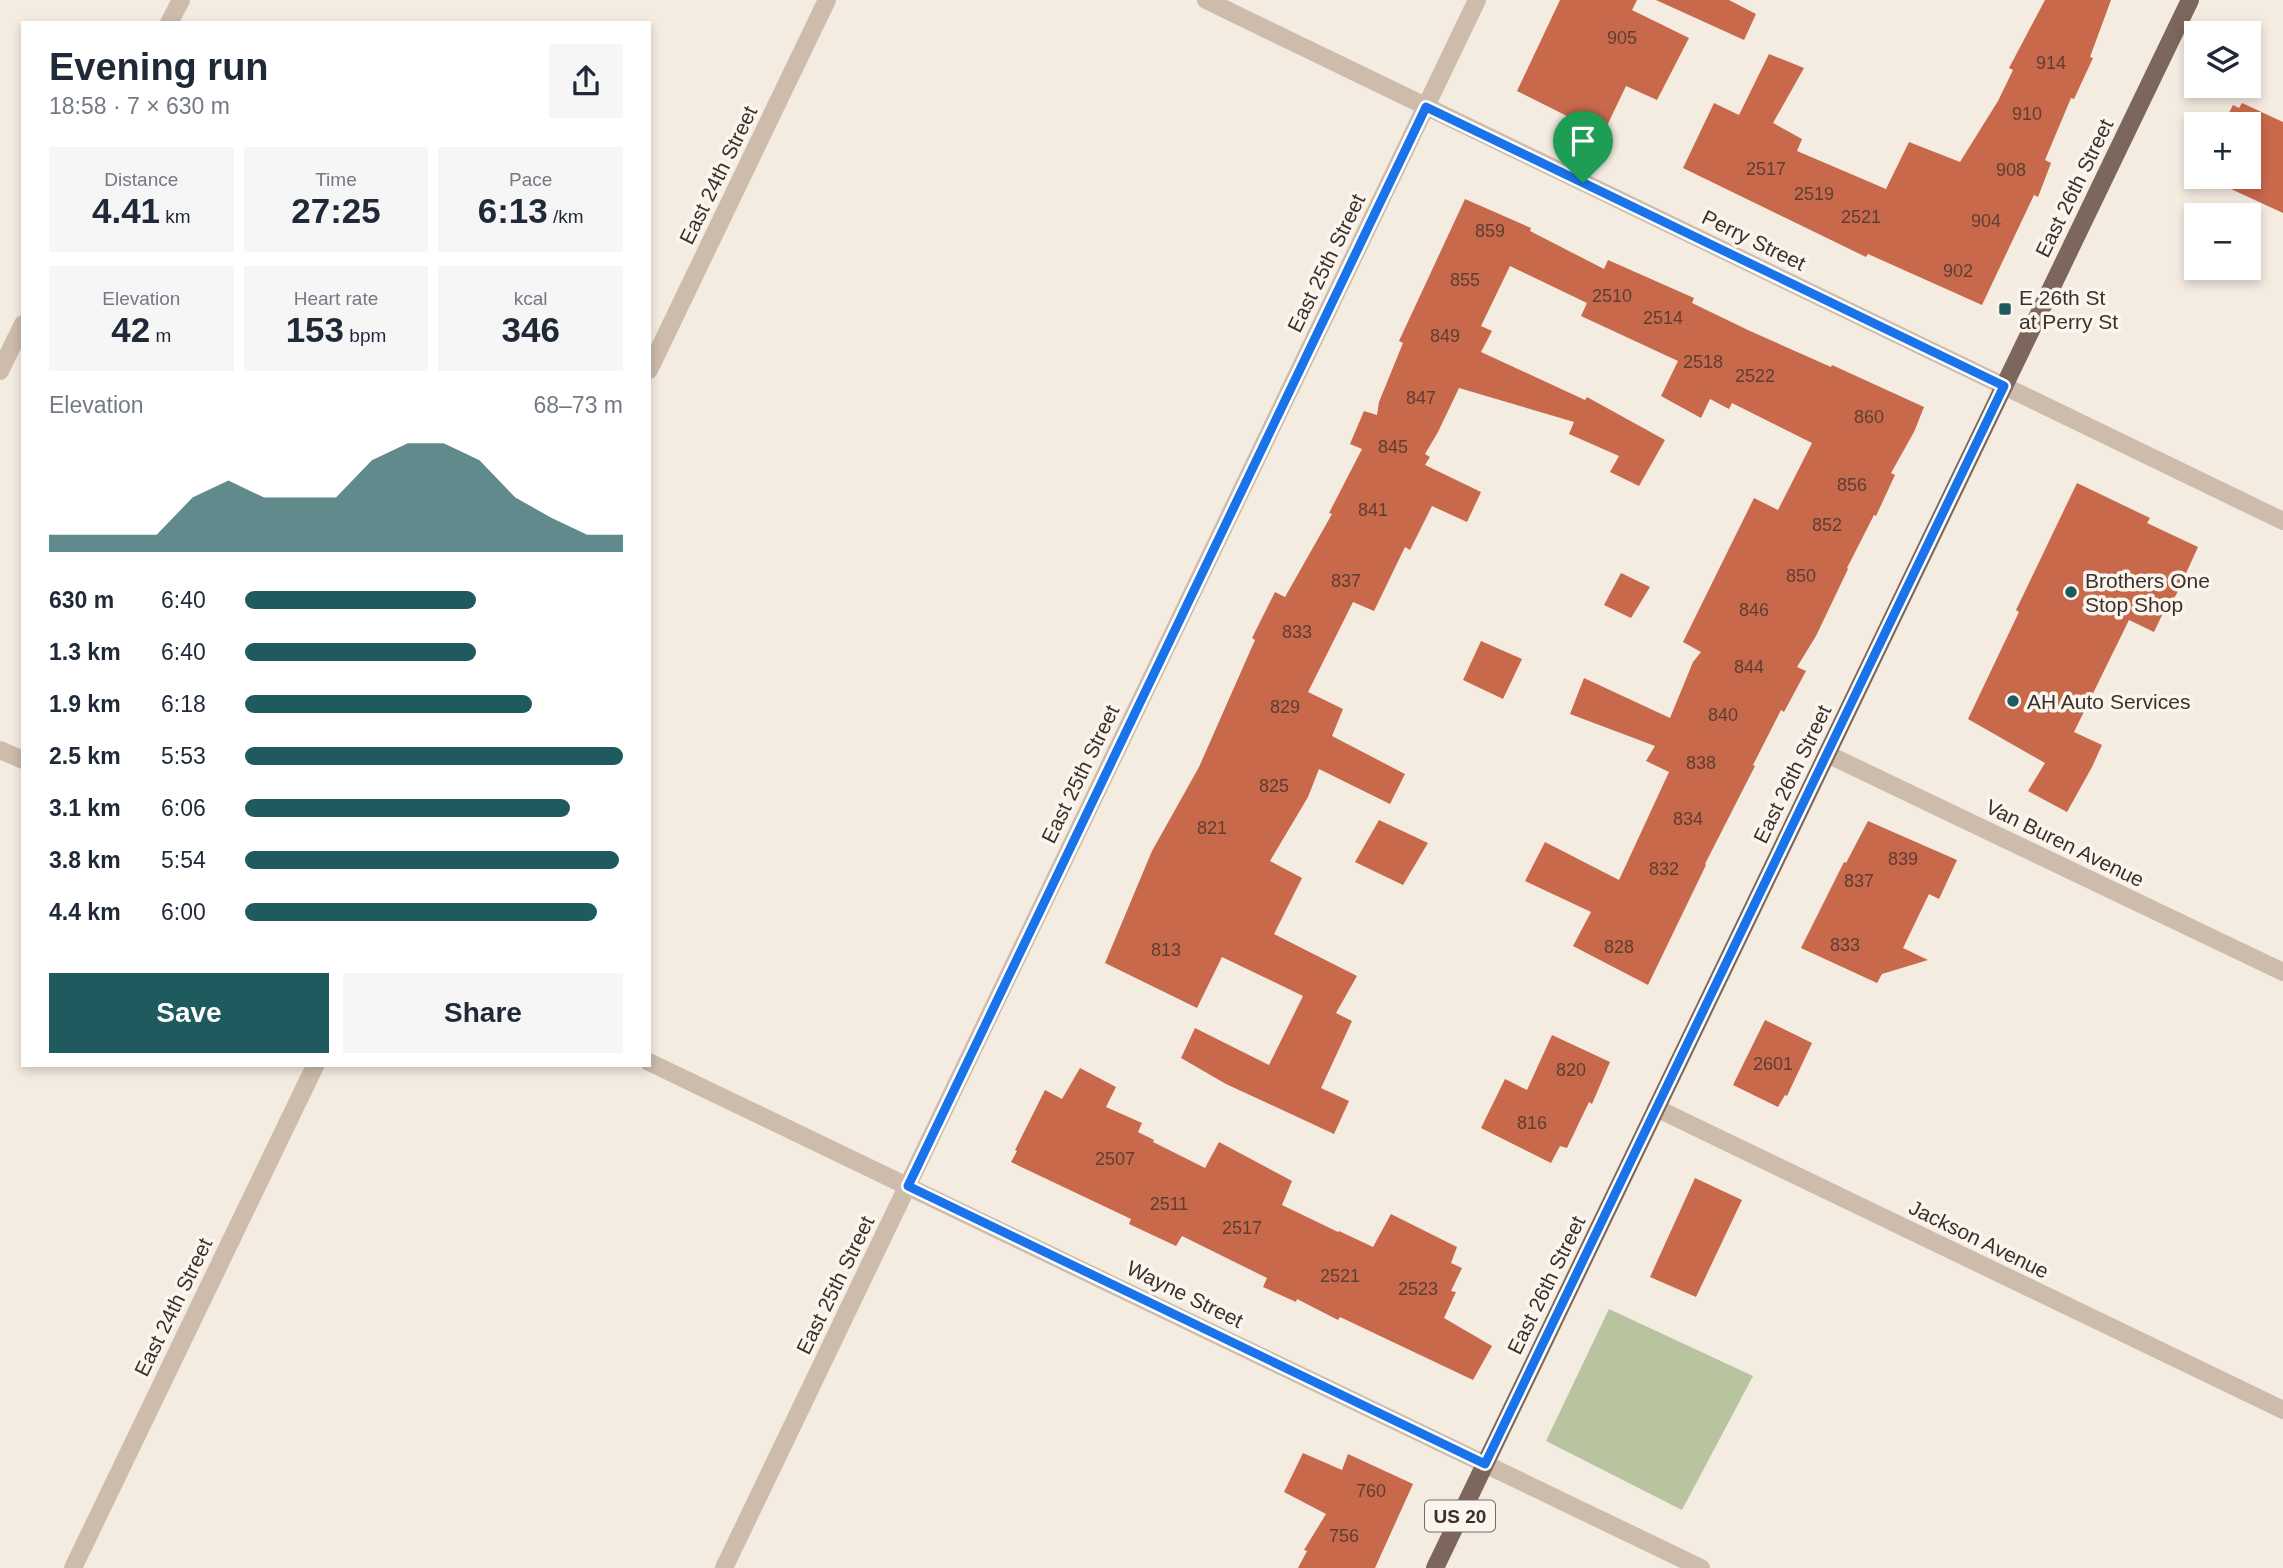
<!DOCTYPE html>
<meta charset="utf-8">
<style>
body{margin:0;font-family:Helvetica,sans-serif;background:#f6f6f7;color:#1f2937;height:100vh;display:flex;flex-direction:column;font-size:26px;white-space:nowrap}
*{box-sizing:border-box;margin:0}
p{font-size:23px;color:#747a83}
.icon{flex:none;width:38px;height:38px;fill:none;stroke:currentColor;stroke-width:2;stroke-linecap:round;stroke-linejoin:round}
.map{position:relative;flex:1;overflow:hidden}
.side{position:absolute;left:21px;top:21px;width:630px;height:1046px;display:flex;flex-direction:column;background:#fff;border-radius:0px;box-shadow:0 4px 10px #0003}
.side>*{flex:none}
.buttons{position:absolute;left:2184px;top:21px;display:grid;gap:14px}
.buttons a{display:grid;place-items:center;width:77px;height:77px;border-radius:0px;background:#fff;box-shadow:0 4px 10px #0003;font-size:35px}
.pin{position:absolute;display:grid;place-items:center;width:60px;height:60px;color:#fff;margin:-72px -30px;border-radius:50% 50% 50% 0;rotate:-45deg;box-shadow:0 0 7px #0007}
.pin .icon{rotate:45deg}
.round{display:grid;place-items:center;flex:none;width:74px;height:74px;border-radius:0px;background:#f6f6f7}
.summary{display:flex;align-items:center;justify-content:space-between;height:119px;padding:0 28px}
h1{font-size:38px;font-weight:600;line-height:52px}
.stats{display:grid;grid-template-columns:repeat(3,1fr);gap:10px;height:119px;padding:7px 28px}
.stats div{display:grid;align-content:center;border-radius:0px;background:#f6f6f7;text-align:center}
.stats b{font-size:35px;font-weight:600}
.stats small{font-size:19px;font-weight:400}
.stats p{font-size:19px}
.chart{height:196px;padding:14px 28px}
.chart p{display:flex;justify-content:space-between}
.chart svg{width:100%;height:126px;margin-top:7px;fill:#1f5a5e;opacity:.7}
.button{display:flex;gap:14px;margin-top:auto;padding:14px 28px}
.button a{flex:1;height:80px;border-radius:0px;background:#1f5a5e;color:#fff;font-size:28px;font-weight:600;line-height:80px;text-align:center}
.button a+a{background:#f6f6f7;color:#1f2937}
ul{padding:0 28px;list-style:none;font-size:23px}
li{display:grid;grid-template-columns:112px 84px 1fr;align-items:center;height:52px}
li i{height:18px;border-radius:9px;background:#1f5a5e}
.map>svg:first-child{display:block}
.green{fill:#b8c4a0}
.building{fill:#c8694b}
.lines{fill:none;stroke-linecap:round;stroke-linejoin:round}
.minor{stroke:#cdbbac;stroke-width:18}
.primary{stroke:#7d675c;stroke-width:18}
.route-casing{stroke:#fff;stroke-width:14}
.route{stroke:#1a73e8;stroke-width:9}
.poi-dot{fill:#1f5a5e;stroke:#fbf5ee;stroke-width:2.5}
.labels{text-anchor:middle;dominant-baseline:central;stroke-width:7;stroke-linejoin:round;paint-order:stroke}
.number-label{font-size:18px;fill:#5e3e33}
.shield{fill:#fbf5ee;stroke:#756b66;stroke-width:2}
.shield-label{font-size:19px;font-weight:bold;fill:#3b302b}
.street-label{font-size:21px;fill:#3b302b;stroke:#fbf5ee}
.poi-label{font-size:21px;fill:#3b302b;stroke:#fbf5ee;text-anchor:start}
</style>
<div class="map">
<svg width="2283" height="1568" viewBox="0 0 2283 1568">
<rect width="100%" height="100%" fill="#f4ebe1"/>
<path class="green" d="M 1609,1309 L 1753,1376 L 1682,1510 L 1546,1441 Z"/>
<path class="building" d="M 1560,0 L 1637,0 L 1632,10 L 1689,38 L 1657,100 L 1626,86 L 1603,134 L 1517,91 Z
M 1656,0 L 1729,0 L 1756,14 L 1744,40 Z
M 2045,0 L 2111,0 L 2090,57 L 2093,58 L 2074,99 L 2071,98 L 2045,160 L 2051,163 L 2038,197 L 2034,195 L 1982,305 L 1868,254 L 1866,257 L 1683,168 L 1714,103 L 1739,115 L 1769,54 L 1804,68 L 1773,123 L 1802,139 L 1797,151 L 1886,189 L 1909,142 L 1960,162 L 1998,101 L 2013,70 L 2009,68 Z
M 2242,103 L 2283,122 L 2283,213 L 2205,177 L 2249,177 L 2249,124 L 2223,124 L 2233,105 L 2239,108 Z
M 1465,199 L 1531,228 L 1530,231 L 1604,269 L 1608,260 L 1694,298 L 1692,303 L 1750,331 L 1831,367 L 1832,365 L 1924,407 L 1914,432 L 1891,473 L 1895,475 L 1876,516 L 1874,515 L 1847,568 L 1848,569 L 1816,636 L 1797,667 L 1806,671 L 1784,712 L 1781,710 L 1753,765 L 1755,766 L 1705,864 L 1706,865 L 1648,985 L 1573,946 L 1591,912 L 1525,881 L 1545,842 L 1619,880 L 1669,772 L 1646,761 L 1655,746 L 1570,714 L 1584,678 L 1670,718 L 1693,662 L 1701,652 L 1683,642 L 1754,498 L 1778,510 L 1812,443 L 1732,403 L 1729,409 L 1710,399 L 1701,418 L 1661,396 L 1678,361 L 1581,316 L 1587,303 L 1510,266 L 1481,326 L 1492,331 L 1481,352 L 1585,400 L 1587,397 L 1665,440 L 1639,486 L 1610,472 L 1619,456 L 1569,434 L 1574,422 L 1459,388 L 1438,432 L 1425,454 L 1430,457 L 1425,465 L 1481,492 L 1467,522 L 1432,506 L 1410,550 L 1405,547 L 1374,611 L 1353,602 L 1308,692 L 1343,709 L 1332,736 L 1405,774 L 1390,804 L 1319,769 L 1308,797 L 1270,861 L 1302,878 L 1274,934 L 1357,976 L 1336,1013 L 1352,1021 L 1321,1088 L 1349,1101 L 1334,1134 L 1226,1084 L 1181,1058 L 1195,1028 L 1269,1065 L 1303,996 L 1222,957 L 1197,1008 L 1105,963 L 1152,851 L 1199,767 L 1255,640 L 1252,638 L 1275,592 L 1285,597 L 1332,514 L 1329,513 L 1362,449 L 1350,444 L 1364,411 L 1377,415 L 1379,402 L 1403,343 L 1399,341 Z
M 2077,483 L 2150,518 L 2147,523 L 2198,547 L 2177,593 L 2165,615 L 2163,613 L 2154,632 L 2129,620 L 2074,732 L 2102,745 L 2092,767 L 2067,812 L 2028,791 L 2045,763 L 1968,719 L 2019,612 L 2016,610 Z
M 1621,573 L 1650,587 L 1631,618 L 1604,605 Z
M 1481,641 L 1522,659 L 1503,699 L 1463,680 Z
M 1379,820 L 1428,843 L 1403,885 L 1355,862 Z
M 1868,821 L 1957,860 L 1939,899 L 1929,894 L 1903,948 L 1928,960 L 1882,974 L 1877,983 L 1801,948 L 1844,862 L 1846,863 Z
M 1765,1020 L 1812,1043 L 1787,1096 L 1785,1095 L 1778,1107 L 1733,1085 Z
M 1552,1035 L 1610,1062 L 1592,1104 L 1589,1102 L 1567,1148 L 1560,1146 L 1551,1163 L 1481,1128 L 1505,1079 L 1527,1090 Z
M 1080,1068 L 1116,1087 L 1106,1107 L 1142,1123 L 1138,1132 L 1154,1140 L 1153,1142 L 1205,1168 L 1219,1142 L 1292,1181 L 1282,1205 L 1338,1232 L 1339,1231 L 1373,1247 L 1391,1214 L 1457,1247 L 1451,1263 L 1462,1268 L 1451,1291 L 1456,1292 L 1444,1318 L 1492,1346 L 1473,1380 L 1340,1317 L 1338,1320 L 1297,1299 L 1296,1302 L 1263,1287 L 1267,1278 L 1182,1236 L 1176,1246 L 1129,1224 L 1131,1219 L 1011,1162 L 1017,1151 L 1015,1150 L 1045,1090 L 1062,1099 Z
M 1695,1178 L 1742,1200 L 1696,1297 L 1650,1277 Z
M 1303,1453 L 1342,1470 L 1348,1454 L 1413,1484 L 1375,1568 L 1298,1568 L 1307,1551 L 1304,1550 L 1326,1514 L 1284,1492 Z"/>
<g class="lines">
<path class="minor" d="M 1206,0 L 2283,521
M 169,23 L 181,0
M 649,370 L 827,0
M 0,371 L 23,324
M 0,750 L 23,760
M 1827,754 L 2283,972
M 649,1062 L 1701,1568
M 1656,1108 L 2283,1410
M 73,1568 L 315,1066
M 724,1568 L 1477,0"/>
<path class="primary" d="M 1435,1568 L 2190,0"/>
</g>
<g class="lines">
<defs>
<path id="route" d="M 1426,107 L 2004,386 L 1485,1464 L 908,1186 Z"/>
</defs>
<use href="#route" class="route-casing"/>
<use href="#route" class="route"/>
</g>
<g class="poi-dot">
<rect x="1998" y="302" width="14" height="14" rx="3.5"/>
<circle cx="2071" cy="592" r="7"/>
<circle cx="2013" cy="701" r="7"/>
</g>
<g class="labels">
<g class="number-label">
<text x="1622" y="38">905</text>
<text x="2051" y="63">914</text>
<text x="2027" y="114">910</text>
<text x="1766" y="169">2517</text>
<text x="2011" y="170">908</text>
<text x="1814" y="194">2519</text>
<text x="1861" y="217">2521</text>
<text x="1986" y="221">904</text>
<text x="1490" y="231">859</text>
<text x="1958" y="271">902</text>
<text x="1465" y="280">855</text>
<text x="1612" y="296">2510</text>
<text x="1663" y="318">2514</text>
<text x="1445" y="336">849</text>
<text x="1703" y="362">2518</text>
<text x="1755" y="376">2522</text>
<text x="1421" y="398">847</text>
<text x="1869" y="417">860</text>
<text x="1393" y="447">845</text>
<text x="1852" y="485">856</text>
<text x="1373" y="510">841</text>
<text x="1827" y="525">852</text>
<text x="1801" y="576">850</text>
<text x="1346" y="581">837</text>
<text x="1754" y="610">846</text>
<text x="1297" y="632">833</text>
<text x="1749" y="667">844</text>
<text x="1285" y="707">829</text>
<text x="1723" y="715">840</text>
<text x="1701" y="763">838</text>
<text x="1274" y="786">825</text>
<text x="1688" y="819">834</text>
<text x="1212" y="828">821</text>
<text x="1903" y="859">839</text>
<text x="1664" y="869">832</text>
<text x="1859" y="881">837</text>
<text x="1845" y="945">833</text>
<text x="1619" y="947">828</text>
<text x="1166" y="950">813</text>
<text x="1773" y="1064">2601</text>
<text x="1571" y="1070">820</text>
<text x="1532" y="1123">816</text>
<text x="1115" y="1159">2507</text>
<text x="1169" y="1204">2511</text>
<text x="1242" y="1228">2517</text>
<text x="1340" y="1276">2521</text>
<text x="1418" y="1289">2523</text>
<text x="1371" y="1491">760</text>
<text x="1344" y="1536">756</text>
</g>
<rect class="shield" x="1425" y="1500.5" width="70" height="31" rx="5"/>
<g class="shield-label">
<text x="1460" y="1516">US 20</text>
</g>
<g class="street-label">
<text transform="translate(718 175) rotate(-64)">East 24th Street</text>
<text transform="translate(2074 188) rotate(-64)">East 26th Street</text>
<text transform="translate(1754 240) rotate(26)">Perry Street</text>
<text transform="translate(1326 263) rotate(-64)">East 25th Street</text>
<text transform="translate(1080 774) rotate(-64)">East 25th Street</text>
<text transform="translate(1792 774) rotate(-64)">East 26th Street</text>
<text transform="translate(2065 843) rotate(26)">Van Buren Avenue</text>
<text transform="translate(1979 1239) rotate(26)">Jackson Avenue</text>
<text transform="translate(835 1285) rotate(-64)">East 25th Street</text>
<text transform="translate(1546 1285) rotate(-64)">East 26th Street</text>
<text transform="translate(1185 1294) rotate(26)">Wayne Street</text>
<text transform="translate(173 1307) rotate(-64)">East 24th Street</text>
</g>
<g class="poi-label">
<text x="2019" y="297">E 26th St<tspan x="2019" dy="24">at Perry St</tspan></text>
<text x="2085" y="580">Brothers One<tspan x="2085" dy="24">Stop Shop</tspan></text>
<text x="2027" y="701">AH Auto Services</text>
</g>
</g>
</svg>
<div class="buttons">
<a><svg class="icon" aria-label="layers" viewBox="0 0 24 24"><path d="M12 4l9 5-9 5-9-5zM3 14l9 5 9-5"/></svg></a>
<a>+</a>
<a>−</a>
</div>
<div class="pin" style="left:1583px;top:183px;background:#1e9e55"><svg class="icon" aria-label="arrive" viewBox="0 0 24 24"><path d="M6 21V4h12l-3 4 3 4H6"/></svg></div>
<section class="side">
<div class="summary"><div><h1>Evening run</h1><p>18:58 · 7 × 630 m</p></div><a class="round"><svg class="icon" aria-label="share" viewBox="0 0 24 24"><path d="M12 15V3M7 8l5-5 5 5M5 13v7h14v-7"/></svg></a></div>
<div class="stats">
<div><p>Distance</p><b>4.41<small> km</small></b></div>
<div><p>Time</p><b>27:25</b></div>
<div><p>Pace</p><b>6:13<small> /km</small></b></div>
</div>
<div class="stats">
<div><p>Elevation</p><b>42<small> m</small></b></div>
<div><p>Heart rate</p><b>153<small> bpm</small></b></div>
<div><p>kcal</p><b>346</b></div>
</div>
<div class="chart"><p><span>Elevation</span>68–73 m</p>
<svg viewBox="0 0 160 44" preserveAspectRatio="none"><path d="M0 44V38L10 38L20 38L30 38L40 25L50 19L60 25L70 25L80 25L90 12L100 6L110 6L120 12L130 25L140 32L150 38L160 38V44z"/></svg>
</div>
<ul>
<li><b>630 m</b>6:40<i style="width:61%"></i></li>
<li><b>1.3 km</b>6:40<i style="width:61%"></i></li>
<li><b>1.9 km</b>6:18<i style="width:76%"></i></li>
<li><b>2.5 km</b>5:53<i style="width:100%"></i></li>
<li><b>3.1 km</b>6:06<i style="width:86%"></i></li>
<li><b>3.8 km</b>5:54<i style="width:99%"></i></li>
<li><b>4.4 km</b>6:00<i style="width:93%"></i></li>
</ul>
<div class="button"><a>Save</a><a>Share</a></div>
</section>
</div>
